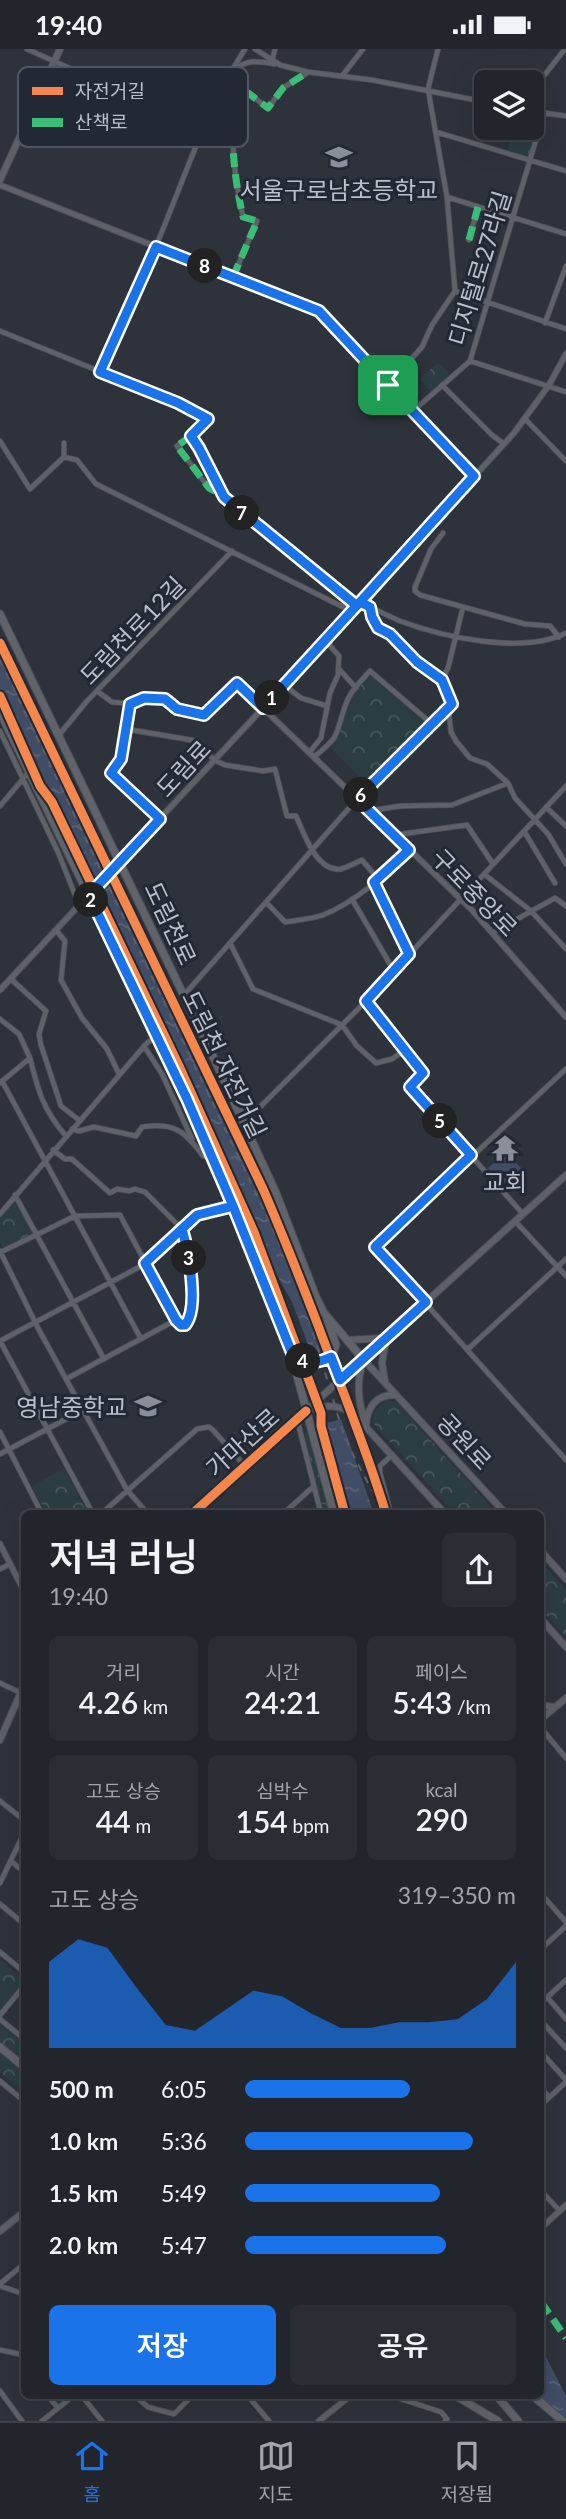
<!DOCTYPE html>
<html lang="ko">
<meta charset="utf-8">
<style>
body{margin:0;font-family:Lato,"Noto Sans KR",sans-serif;background:#2a2e34;color:#f1f3f6;height:100vh;display:flex;flex-direction:column;font-size:26px;white-space:nowrap}
*{box-sizing:border-box;margin:0}
p{font-size:23px;color:#a2a5a9}
.icon{flex:none;width:38px;height:38px;fill:none;stroke:currentColor;stroke-width:2;stroke-linecap:round;stroke-linejoin:round}
.map{position:relative;flex:1;overflow:hidden}
.sheet{position:absolute;left:21px;top:1461px;width:523px;height:889px;display:flex;flex-direction:column;background:#22262c;border-radius:10px;box-shadow:0 7px 28px #0002,0 0 0 2px #3f4348}
.sheet>*{flex:none}
.tools{position:absolute;left:474px;top:21px;display:grid;gap:14px}
.tools a{display:grid;place-items:center;width:70px;height:70px;border-radius:10px;background:#22262c;box-shadow:0 7px 28px #0002,0 0 0 2px #3f4348;font-size:35px}
.pin{position:absolute;display:grid;place-items:center;width:60px;height:60px;color:#fff;margin:-30px;border-radius:14px;box-shadow:0 4px 10px #0006}
.km{position:absolute;width:35px;height:35px;margin:-18px;border-radius:50%;background:#222;color:#fff;font-size:19px;line-height:35px;text-align:center}
.round{display:grid;place-items:center;flex:none;width:74px;height:74px;border-radius:10px;background:#2a2e34}
.head{display:flex;align-items:center;justify-content:space-between;height:119px;padding:0 28px}
h1{font-size:38px;font-weight:600;line-height:52px}
.metrics{display:grid;grid-template-columns:repeat(3,1fr);gap:10px;height:119px;padding:7px 28px}
.metrics div{display:grid;align-content:center;border-radius:10px;background:#2a2e34;text-align:center}
.metrics b{font-size:30px;font-weight:600}
.metrics small{font-size:19px;font-weight:400}
.metrics p{font-size:19px}
.chart{height:196px;padding:14px 28px}
.chart p{display:flex;justify-content:space-between}
.chart svg{width:100%;height:126px;margin-top:7px;fill:#1a73e8;opacity:.7}
.primary-button{display:flex;gap:14px;margin-top:auto;padding:14px 28px}
.primary-button a{flex:1;height:80px;border-radius:10px;background:#1a73e8;color:#fff;font-size:28px;font-weight:600;line-height:80px;text-align:center}
.primary-button a+a{background:#2a2e34;color:#f1f3f6}
ul{padding:0 28px;list-style:none;font-size:23px}
li{display:grid;grid-template-columns:112px 84px 1fr;align-items:center;height:52px}
li i{height:18px;border-radius:9px;background:#1a73e8}
.status{display:flex;justify-content:space-between;align-items:center;height:49px;padding:0 35px;background:#22262c;direction:ltr}
.status svg{height:19px;fill:currentColor}
.tabs{display:flex;justify-content:space-around;align-items:center;height:98px;border-top:2px solid #3f4348;background:#22262c;font-size:19px;color:#a2a5a9}
.tabs a{display:grid;justify-items:center;gap:4px}
.tabs .active{color:#1a73e8}
.map>svg:first-child{display:block}
.park{fill:url(#park-crowns)}
.water{fill:url(#water-ripples)}
.lines{fill:none;stroke-linecap:round;stroke-linejoin:round}
.minor-casing{stroke:#4c4f55;stroke-width:6}
.tertiary-casing{stroke:#4c4f55;stroke-width:7}
.secondary-casing{stroke:#4c4f55;stroke-width:8}
.primary-casing{stroke:#4c5057;stroke-width:9}
.minor{stroke:#5e6268;stroke-width:4.5}
.tertiary{stroke:#5e6268;stroke-width:5}
.secondary{stroke:#5d6067;stroke-width:6}
.primary{stroke:#60646a;stroke-width:7}
.rail{stroke:#5d6066;stroke-width:2;stroke-dasharray:7 7;stroke-linecap:butt}
.quiet{stroke:#3abd76;stroke-width:7;stroke-dasharray:14 7;stroke-linecap:butt}
.cycleway-casing{stroke:#222935;stroke-width:13}
.cycleway{stroke:#f5874c;stroke-width:9}
.route-casing{stroke:#fff;stroke-width:14}
.route{stroke:#1a73e8;stroke-width:9}
.labels{text-anchor:middle;dominant-baseline:central;stroke-width:6;stroke-linejoin:round;paint-order:stroke}
.poi-label{font-size:24px;fill:#babfca;stroke:#222935}
.street-label{font-size:24px;fill:#babfca;stroke:#222935}
.key{fill:#222935;stroke:#505662;stroke-width:2}
.key-label{font-size:19px;fill:#babfca}
</style>
<div class="status"><b>19:40</b><svg viewBox="0 0 49 12"><path d="M0 12V9h3v3zM5 12V6h3v6zM10 12V3h3v9zM15 12V0h3v12zM26 1h20v11H26zM47 4h2v5h-2z"/></svg></div>
<div class="map">
<svg width="566" height="2372" viewBox="0 0 566 2372">
<defs>
<pattern id="park-crowns" width="20" height="18" patternUnits="userSpaceOnUse" patternTransform="scale(1.75)"><rect width="20" height="18" fill="#2c3d41"/><path d="M2 6a3 3 0 1 1 6 0M12 15a3 3 0 1 1 6 0" fill="none" stroke="#48575b"/></pattern>
<pattern id="water-ripples" width="26" height="14" patternUnits="userSpaceOnUse" patternTransform="scale(1.75)"><rect width="26" height="14" fill="#404d65"/><path d="M2 4q2-2 4 0t4 0M15 11q2-2 4 0t4 0" fill="none" stroke="#5a657a"/></pattern>
</defs>
<rect width="100%" height="100%" fill="#2e333b"/>
<path class="park" d="M 512,86 L 534,91 L 529,109 L 507,103 Z
M 438,314 L 451,326 L 431,343 L 419,330 Z
M 369,628 L 373,628 L 426,674 L 425,678 L 366,734 L 332,700 L 332,697 L 352,646 Z
M 15,1151 L 33,1185 L 3,1199 L 0,1194 L 0,1169 Z
M 387,1351 L 396,1353 L 497,1465 L 455,1465 L 373,1374 C 373,1362 378,1357 387,1351 Z
M 309,1382 L 332,1465 L 324,1465 L 303,1384 Z
M 64,1420 L 88,1465 L 47,1465 L 32,1437 Z
M 541,1513 L 566,1541 L 566,1588 L 541,1560 Z
M 0,1910 L 24,1932 L 0,1961 Z
M 0,1974 L 24,1995 L 24,2044 L 0,2023 Z"/>
<path class="water" d="M 0,598 L 292,1212 L 321,1299 L 319,1308 L 310,1301 L 292,1253 L 263,1201 L 183,1020 L 0,640 Z
M 503,1106 L 508,1111 L 511,1109 L 525,1123 L 509,1138 L 497,1124 L 494,1125 L 488,1119 Z
M 341,1370 L 374,1465 L 352,1465 L 324,1375 Z
M 541,2298 L 566,2347 L 566,2372 L 555,2372 L 544,2361 L 538,2347 L 541,2347 Z"/>
<g class="lines">
<defs>
<path id="minor" d="M 27,0 L 204,80
M 255,0 L 280,16 L 308,23 L 372,31 L 486,53
M 272,12 L 275,0
M 234,21 C 247,10 259,12 275,15
M 342,27 L 363,0
M 228,29 L 268,59 L 283,39 L 307,24
M 532,42 L 565,0
M 532,62 L 566,67
M 436,83 L 566,122
M 447,148 L 566,185
M 469,191 L 478,158
M 233,228 L 257,172 L 243,168 C 233,124 229,79 237,35
M 455,242 L 566,280
M 545,274 L 566,217
M 0,282 L 178,354 L 208,370 L 191,387 L 199,399 L 221,445
M 470,312 L 566,343
M 100,322 C 122,274 145,225 165,175 C 189,116 210,54 245,0
M 388,336 L 422,298 L 432,276 L 455,242 L 447,148 L 428,40 L 438,0
M 442,336 L 492,386 L 504,395
M 413,362 L 470,312 L 544,64
M 525,370 L 566,412
M 191,387 L 177,397 L 209,439 L 221,445 L 237,461 L 257,473 L 304,511 L 319,528 L 356,557
M 0,392 L 30,440 L 64,408
M 64,394 L 64,408
M 64,408 L 77,411 L 96,435 L 351,562
M 443,484 L 431,500 L 415,538 L 415,542 L 420,546 L 525,575 L 550,577 L 559,588
M 360,553 C 373,559 386,566 400,572 C 443,588 523,606 566,584
M 370,559 L 372,568 L 378,579 L 390,585 L 417,613 L 442,631
M 339,620 L 356,639
M 284,636 L 301,649 L 327,657
M 97,642 L 112,653 L 132,655 L 144,649 L 165,651 L 177,660 L 204,666 L 237,634 L 263,659
M 130,655 L 121,710 L 111,724 L 160,770
M 448,658 L 451,683 L 456,692 L 470,709 L 487,715 L 508,734 L 515,749 L 548,785 L 566,815
M 126,680 L 197,692 L 214,711 L 225,716 L 263,722 L 275,720 L 287,767 L 296,767 C 304,784 316,823 341,820 C 348,818 355,814 362,811 L 378,830
M 0,682 L 58,803 L 79,856
M 59,686 L 87,652 L 232,502
M 309,704 L 321,689 L 330,644 L 338,626 L 339,607 L 325,591
M 314,708 C 321,702 329,696 334,689 C 341,676 342,661 349,648 C 354,638 363,630 370,622 L 432,675
M 0,757 L 28,724
M 546,758 L 566,777
M 369,762 L 400,757 L 452,756 L 508,734
M 524,782 L 555,834
M 394,786 L 467,776 L 493,815
M 484,825 L 531,862 L 566,900
M 374,833 L 409,905
M 352,850 L 394,922
M 266,853 L 285,873 C 297,871 312,870 323,866 C 352,855 389,824 409,801
M 56,881 L 65,892 L 61,931 L 82,969 L 107,1000 L 119,1025
M 492,884 L 555,849 L 566,857
M 230,894 L 253,940 L 342,976 L 357,997 L 376,1014 L 392,1010 L 405,1001
M 11,930 L 46,962 L 39,985 L 41,996 L 61,1057 L 79,1071
M 184,946 L 357,750 L 452,655 L 442,631 L 448,619 L 463,558
M 366,952 L 423,1024 L 410,1038 L 523,1165
M 0,970 L 19,985 L 30,1009 L 0,1034
M 144,997 L 162,1025 L 192,1090
M 30,1009 C 38,1041 43,1061 66,1087
M 566,1020 L 375,1198 L 566,1411
M 2,1032 L 141,1290
M 238,1061 L 260,1058 L 366,952 L 566,737
M 72,1080 L 79,1082 L 94,1078 L 136,1087 L 142,1078 C 174,1073 185,1082 203,1107 L 211,1107
M 53,1101 L 65,1110 L 72,1110 L 110,1144 L 117,1140 L 129,1142 L 135,1140 L 145,1143 L 182,1180 L 189,1210 L 191,1236 L 190,1267 L 184,1276 L 176,1271
M 15,1146 L 104,1310
M 0,1165 L 146,995 L 156,987
M 515,1172 L 566,1227
M 0,1202 L 39,1281 L 127,1441 L 148,1465
M 1,1203 L 75,1167 L 120,1166 L 176,1271 L 66,1330
M 0,1292 L 145,1215 L 197,1166 L 233,1157
M 0,1292 L 93,1465
M 468,1300 L 566,1210
M 297,1370 L 321,1465
M 0,1383 L 42,1465
M 0,1405 L 83,1361
M 412,1462 L 412,1465
M 101,1465 L 197,1380 L 209,1378 L 213,1381 L 245,1417
M 283,1465 L 314,1437
M 391,1465 L 380,1424 L 380,1417 L 392,1406
M 0,1520 L 10,1515
M 0,1634 L 21,1644
M 541,1679 L 566,1709
M 0,1752 L 24,1771
M 11,1812 L 24,1823
M 0,1834 L 24,1784
M 541,1845 L 566,1873
M 0,1855 L 24,1875
M 541,1900 L 566,1877
M 0,1903 L 24,1923
M 547,1948 L 566,1970
M 541,1954 L 566,1931
M 0,1966 L 24,1937
M 0,1970 L 24,1990
M 541,1972 L 566,1999
M 541,2003 L 566,2031
M 0,2032 L 24,2052
M 541,2039 L 549,2048
M 541,2056 L 566,2033
M 541,2142 L 560,2162
M 0,2235 L 24,2215
M 0,2237 L 24,2245
M 0,2301 L 24,2306
M 24,2314 L 24,2317
M 0,2342 L 22,2372
M 48,2347 L 58,2359
M 82,2347 L 102,2372
M 135,2347 L 148,2358 L 174,2365 L 192,2347
M 248,2347 L 269,2372
M 392,2347 L 441,2363 L 447,2370 L 445,2372
M 42,2372 L 73,2347"/>
<path id="tertiary" d="M 0,136 L 319,262 L 474,427
M 263,659 L 472,861 L 566,968
M 0,941 L 263,659 L 514,384 L 549,336 L 566,305
M 0,1495 L 24,1542
M 541,2179 L 566,2156
M 319,2372 L 350,2347"/>
<path id="secondary" d="M 0,131 L 60,0
M 347,1291 L 386,1289 L 382,1314 L 385,1333
M 363,1310 L 506,1465
M 363,1312 C 356,1335 358,1353 366,1376
M 308,1361 C 325,1356 338,1355 354,1365 L 445,1465
M 366,1375 C 368,1357 377,1345 396,1346
M 192,1465 L 566,1126
M 541,1502 L 566,1530
M 541,1570 L 566,1598
M 541,1656 L 555,1658
M 541,1670 L 566,1649
M 0,1691 L 24,1636
M 0,2182 L 24,2163"/>
<path id="primary" d="M 0,565 L 211,1003 L 276,1144 L 316,1248 L 324,1264 L 363,1310
M 0,663 L 187,1050 L 253,1203 L 291,1304 L 334,1465
M 292,1304 C 307,1315 314,1316 331,1308 L 336,1296 L 327,1271
M 0,1998 L 24,2018
M 456,2347 L 498,2372
M 497,2347 L 518,2372
M 533,2347 L 563,2372"/>
</defs>
<use href="#minor" class="minor-casing"/>
<use href="#tertiary" class="tertiary-casing"/>
<use href="#secondary" class="secondary-casing"/>
<use href="#primary" class="primary-casing"/>
<use href="#minor" class="minor"/>
<use href="#tertiary" class="tertiary"/>
<use href="#secondary" class="secondary"/>
<use href="#primary" class="primary"/>
<path class="rail" d="M 0,611 L 265,1163 L 302,1247 L 342,1380 L 355,1410 L 385,1465"/>
<path class="quiet" d="M 228,29 L 268,59 L 283,39 L 308,23
M 469,191 L 478,158
M 233,228 L 257,172 L 243,168 C 233,124 229,79 237,35
M 208,370 L 191,387 L 199,399 L 221,445
M 191,387 L 177,397 L 209,439 L 221,445 L 237,461 L 257,473 L 304,511 L 319,528 L 356,557
M 541,2253 L 566,2289"/>
<defs>
<path id="cycleway" d="M 0,594 L 263,1140 C 283,1186 301,1232 319,1279 C 342,1341 367,1401 386,1465
M 0,647 L 40,737 L 52,753 L 180,1019 L 254,1183 L 321,1364 L 321,1377 L 345,1465
M 192,1465 L 306,1362"/>
</defs>
<use href="#cycleway" class="cycleway-casing"/>
<use href="#cycleway" class="cycleway"/>
</g>
<g class="lines">
<defs>
<path id="route" d="M 388,336 L 474,427 C 404,505 334,582 263,659 L 237,634 L 204,666 L 177,660 L 165,650 L 144,649 L 130,655 L 121,710 L 111,724 L 160,770 L 89,846 L 187,1050 L 233,1157 L 197,1166 L 182,1180 C 188,1201 200,1259 185,1276 L 181,1276 L 176,1271 L 145,1214 L 197,1166 L 230,1158 L 233,1157 L 292,1304 C 307,1314 314,1316 331,1308 L 340,1331 L 426,1253 L 375,1198 L 471,1106 L 410,1038 L 423,1024 L 366,952 L 409,905 L 374,833 L 409,801 L 357,750 L 452,655 L 442,631 L 417,613 L 390,585 L 378,579 L 372,568 L 370,558 L 360,553 L 356,556 L 224,448 L 199,399 L 191,387 L 208,370 L 178,354 L 100,323 L 156,198 L 319,262 L 388,336"/>
</defs>
<use href="#route" class="route-casing"/>
<use href="#route" class="route"/>
</g>
<defs>
<symbol id="school-bare" viewBox="-9 -9 18 18"><path d="M0-5L7-2L0 1L-7-2ZM-4 1L0 2.5L4 1V4Q0 6-4 4Z" fill="#898e98" stroke="#222935" stroke-width="2.5" paint-order="stroke"/></symbol>
<symbol id="temple-bare" viewBox="-9 -9 18 18"><path d="M0-6L5-2H3V0L6.5 2.5H4V6H1.5V3h-3V6H-4V2.5H-6.5L-3 0V-2H-5Z" fill="#898e98" stroke="#222935" stroke-width="2.5" paint-order="stroke"/></symbol>
</defs>
<g fill-rule="evenodd">
<use href="#school-bare" x="320" y="89" width="38" height="38"/>
<use href="#temple-bare" x="486" y="1080" width="38" height="38"/>
<use href="#school-bare" x="129" y="1338" width="38" height="38"/>
</g>
<g class="labels">
<g class="poi-label">
<text x="339" y="140">서울구로남초등학교</text>
<text x="505" y="1132">교회</text>
<text x="127" y="1357" text-anchor="end">영남중학교</text>
</g>
<g class="street-label">
<text transform="translate(479 219) rotate(-73)">디지털로27라길</text>
<text transform="translate(132 581) rotate(-46)">도림천로12길</text>
<text transform="translate(183 719) rotate(-47)">도림로</text>
<text transform="translate(475 843) rotate(46)">구로중앙로</text>
<text transform="translate(171 874) rotate(65)">도림천로</text>
<text transform="translate(225 1015) rotate(64)">도림천 자전거길</text>
<text transform="translate(465 1392) rotate(47)">공원로</text>
<text transform="translate(242 1393) rotate(-42)">가마산로</text>
</g>
</g>
<rect x="18" y="18" width="230" height="80" rx="10" class="key"/>
<rect x="32" y="38" width="31" height="8" fill="#f5874c"/>
<rect x="32" y="69" width="31" height="9" fill="#3abd76"/>
<g class="key-label">
<text x="75" y="49">자전거길</text>
<text x="75" y="80">산책로</text>
</g>
</svg>
<div class="tools">
<a><svg class="icon" aria-label="layers" viewBox="0 0 24 24"><path d="M12 4l9 5-9 5-9-5zM3 14l9 5 9-5"/></svg></a>
</div>
<div class="pin" style="left:388px;top:336px;background:#1e9e55"><svg class="icon" aria-label="arrive" viewBox="0 0 24 24"><path d="M6 21V4h12l-3 4 3 4H6"/></svg></div>
<b class="km" style="left:272px;top:649px">1</b>
<b class="km" style="left:91px;top:851px">2</b>
<b class="km" style="left:189px;top:1209px">3</b>
<b class="km" style="left:303px;top:1312px">4</b>
<b class="km" style="left:440px;top:1072px">5</b>
<b class="km" style="left:361px;top:746px">6</b>
<b class="km" style="left:242px;top:464px">7</b>
<b class="km" style="left:205px;top:217px">8</b>
<section class="sheet">
<div class="head"><div><h1>저녁 러닝</h1><p>19:40</p></div><a class="round"><svg class="icon" aria-label="share" viewBox="0 0 24 24"><path d="M12 15V3M7 8l5-5 5 5M5 13v7h14v-7"/></svg></a></div>
<div class="metrics">
<div><p>거리</p><b>4.26<small> km</small></b></div>
<div><p>시간</p><b>24:21</b></div>
<div><p>페이스</p><b>5:43<small> /km</small></b></div>
</div>
<div class="metrics">
<div><p>고도 상승</p><b>44<small> m</small></b></div>
<div><p>심박수</p><b>154<small> bpm</small></b></div>
<div><p>kcal</p><b>290</b></div>
</div>
<div class="chart"><p><span>고도 상승</span>319–350 m</p>
<svg viewBox="0 0 160 44" preserveAspectRatio="none"><path d="M0 44V14L10 6L20 9L30 23L40 36L50 38L60 31L70 24L80 26L90 32L100 37L110 37L120 35L130 35L140 34L150 27L160 14V44z"/></svg>
</div>
<ul>
<li><b>500 m</b>6:05<i style="width:61%"></i></li>
<li><b>1.0 km</b>5:36<i style="width:84%"></i></li>
<li><b>1.5 km</b>5:49<i style="width:72%"></i></li>
<li><b>2.0 km</b>5:47<i style="width:74%"></i></li>
</ul>
<div class="primary-button"><a>저장</a><a>공유</a></div>
</section>
</div>
<nav class="tabs">
<a class="active"><svg class="icon" aria-label="home" viewBox="0 0 24 24"><path d="M3 11l9-7 9 7M6 9v11h12V9"/></svg>홈</a>
<a><svg class="icon" aria-label="map" viewBox="0 0 24 24"><path d="M3 6l6-2 6 2 6-2v14l-6 2-6-2-6 2zM9 4v14M15 6v14"/></svg>지도</a>
<a><svg class="icon" aria-label="saved" viewBox="0 0 24 24"><path d="M7 4h10v16l-5-4-5 4z"/></svg>저장됨</a>
</nav>
